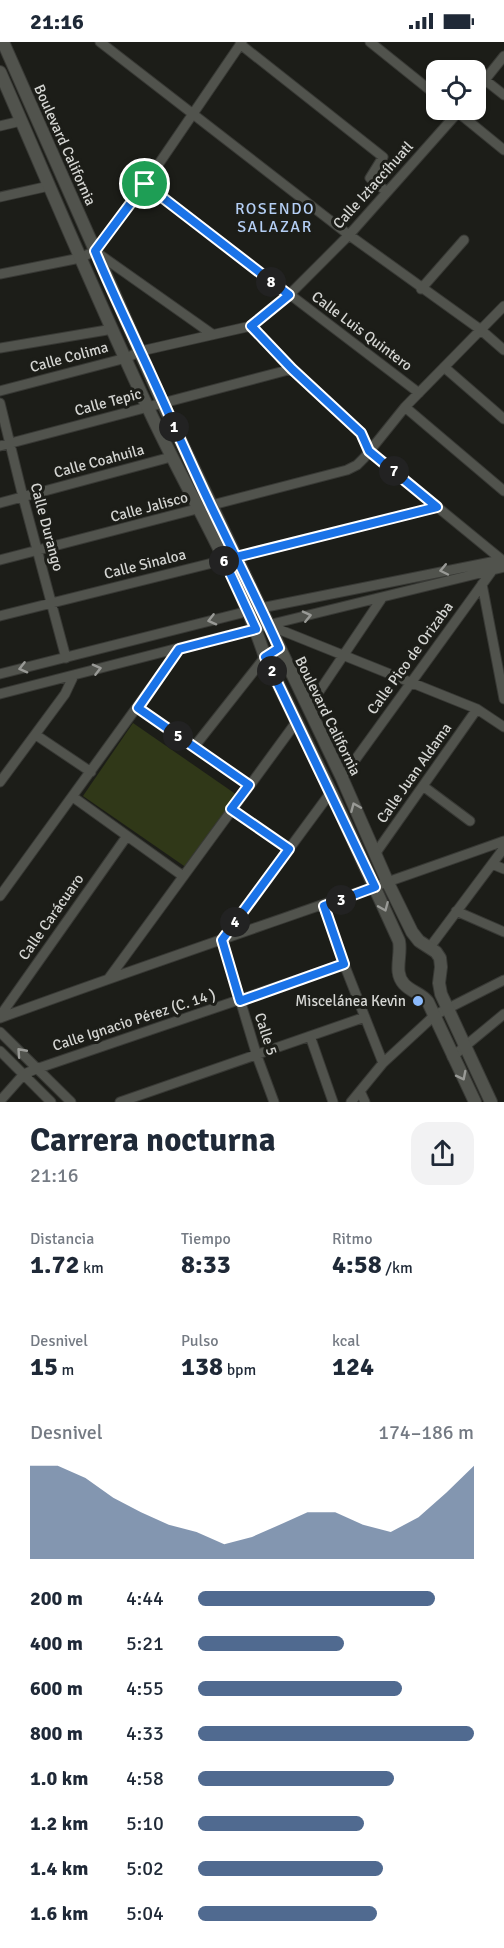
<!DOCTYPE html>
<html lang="es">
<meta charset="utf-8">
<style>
body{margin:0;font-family:Signika,sans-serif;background:#f2f2f3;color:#1f2937;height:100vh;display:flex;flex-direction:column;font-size:22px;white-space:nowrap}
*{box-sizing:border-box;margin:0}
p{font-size:20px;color:#747a83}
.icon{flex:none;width:33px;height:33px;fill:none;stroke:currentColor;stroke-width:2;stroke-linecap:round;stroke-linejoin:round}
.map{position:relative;height:1060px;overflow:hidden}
.side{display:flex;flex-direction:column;background:#fff;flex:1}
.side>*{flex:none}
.tools{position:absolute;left:426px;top:18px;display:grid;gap:12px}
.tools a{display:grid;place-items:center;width:60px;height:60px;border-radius:12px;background:#fff;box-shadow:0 2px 4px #0004;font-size:30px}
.pin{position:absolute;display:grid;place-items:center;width:51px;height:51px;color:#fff;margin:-26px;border:3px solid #fff;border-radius:50%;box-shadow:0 2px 6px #0007}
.km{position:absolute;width:30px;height:30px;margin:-15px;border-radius:50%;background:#222;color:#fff;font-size:16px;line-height:30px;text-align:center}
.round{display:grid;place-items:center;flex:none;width:63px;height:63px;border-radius:18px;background:#f2f2f3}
.summary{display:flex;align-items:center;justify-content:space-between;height:102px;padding:0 30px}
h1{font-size:33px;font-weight:700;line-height:45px}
.metrics{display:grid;grid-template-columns:repeat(3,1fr);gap:9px;height:102px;padding:6px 30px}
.metrics div{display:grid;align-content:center}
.metrics b{font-size:26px;font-weight:700}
.metrics small{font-size:16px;font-weight:400}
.metrics p{font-size:16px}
.chart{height:168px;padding:12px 30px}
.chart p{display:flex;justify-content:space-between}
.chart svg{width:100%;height:108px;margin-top:6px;fill:#506a90;opacity:.7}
ul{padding:0 30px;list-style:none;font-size:20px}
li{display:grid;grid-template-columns:96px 72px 1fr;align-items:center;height:45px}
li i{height:15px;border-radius:8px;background:#506a90}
.status{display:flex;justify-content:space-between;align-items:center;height:42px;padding:0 30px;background:#fff;direction:ltr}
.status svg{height:16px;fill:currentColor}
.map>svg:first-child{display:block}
.green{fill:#303818}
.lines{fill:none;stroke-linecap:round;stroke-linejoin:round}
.minor-casing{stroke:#383935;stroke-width:11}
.tertiary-casing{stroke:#383935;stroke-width:14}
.minor{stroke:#51534d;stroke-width:9}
.tertiary{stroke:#51534d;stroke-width:12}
.oneway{stroke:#999a96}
.route-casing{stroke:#fff;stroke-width:12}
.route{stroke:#1a73e8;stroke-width:8}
.poi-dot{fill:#8bbafc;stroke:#1c1d18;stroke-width:2}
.labels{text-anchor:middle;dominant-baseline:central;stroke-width:6;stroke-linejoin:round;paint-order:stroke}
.street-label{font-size:15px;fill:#d4d5d2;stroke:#1c1d18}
.poi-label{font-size:15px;fill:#d4d5d2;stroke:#1c1d18;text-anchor:end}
.neighbourhood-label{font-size:16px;letter-spacing:1.5px;fill:#b5cff5;stroke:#1c1d18}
</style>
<div class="status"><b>21:16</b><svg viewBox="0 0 49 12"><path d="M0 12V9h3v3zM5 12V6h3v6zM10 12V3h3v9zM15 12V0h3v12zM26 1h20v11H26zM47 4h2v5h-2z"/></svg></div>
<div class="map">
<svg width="504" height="1060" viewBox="0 0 504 1060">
<rect width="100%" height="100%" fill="#1c1d18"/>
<path class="green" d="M 133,681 L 237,753 L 187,826 L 83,754 Z"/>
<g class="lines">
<defs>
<path id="minor" d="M 100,0 L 349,193 L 481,288 L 504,308
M 370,0 L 436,53
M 240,2 L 383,115 L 370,136 L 387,150
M 485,38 L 504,53
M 476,49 L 504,14
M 455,68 L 504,108
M 0,84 L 21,79
M 145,142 L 419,351
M 0,155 L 49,144
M 96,210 L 212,292
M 0,232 L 80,216 L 95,209 L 145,142 L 242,0
M 421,247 L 464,198
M 251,284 L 292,327 L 361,391 L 369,409 L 502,518
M 0,306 L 113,287
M 444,325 L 504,377
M 0,349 L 126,316 L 141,309 L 251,284 L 289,253 L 349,193 L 460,68
M 0,361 L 23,455 L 66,616
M 405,365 L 504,449
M 0,404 L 292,327
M 0,461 L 171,415
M 0,518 L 347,428 L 357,423 L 364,416 L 405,365 L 504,264
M 482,542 L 504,657
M 0,574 L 437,465
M 268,583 L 477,667 L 504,685
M 0,632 L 261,566 L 501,518
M 0,652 L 268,583 L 504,525
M 138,666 L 249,743
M 308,666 L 382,556
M 36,693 L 91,730
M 194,705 L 265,615 L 279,606
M 342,736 L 494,526
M 0,740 L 65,652 L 74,633
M 423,744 L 470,779
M 73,755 L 183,834
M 231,767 L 289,807
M 375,812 L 477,667
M 492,822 L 504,827
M 0,854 L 179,607
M 324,864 L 344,922 L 383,1021
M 456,869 L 504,890
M 430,905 L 504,806
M 109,936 L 297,679
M 0,974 L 127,794
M 0,976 C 167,915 336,859 504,799
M 0,990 L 71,1060
M 310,994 L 333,1060
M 0,1009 L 51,1060
M 452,1015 L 504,972
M 360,1049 L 365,1060
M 0,1059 L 24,1032 L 36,1027 L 344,922
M 120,1060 L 365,975
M 274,1060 L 257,1014 L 222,898 L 331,750
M 351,1060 L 383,1021 L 435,973 L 504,938"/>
<path id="tertiary" d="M 3,0 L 163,362 L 342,736 L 388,841 L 412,890 L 419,899 L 436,910 L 440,916 L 441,925 L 439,941 L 441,952 L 491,1060
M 0,30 C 49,142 96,256 149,368 C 187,450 237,529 265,615 L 331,750 L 399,899 C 402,914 393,930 404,942 C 411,950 421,951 428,960 L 475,1060"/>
</defs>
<use href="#minor" class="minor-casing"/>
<use href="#tertiary" class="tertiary-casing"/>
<use href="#minor" class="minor"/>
<use href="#tertiary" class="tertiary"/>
</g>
<defs><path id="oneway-chevron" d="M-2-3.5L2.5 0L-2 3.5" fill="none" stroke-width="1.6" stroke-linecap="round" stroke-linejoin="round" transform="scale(1.5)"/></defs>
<g class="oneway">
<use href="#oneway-chevron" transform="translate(444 528) rotate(168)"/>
<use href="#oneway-chevron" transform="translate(307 574) rotate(-13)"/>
<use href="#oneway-chevron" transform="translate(212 578) rotate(166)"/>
<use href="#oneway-chevron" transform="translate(23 626) rotate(166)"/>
<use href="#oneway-chevron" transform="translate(97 627) rotate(-14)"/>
<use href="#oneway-chevron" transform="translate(355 765) rotate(-113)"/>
<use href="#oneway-chevron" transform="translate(384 865) rotate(67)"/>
<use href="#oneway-chevron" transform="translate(21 1010) rotate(-132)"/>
<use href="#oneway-chevron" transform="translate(462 1034) rotate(63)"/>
</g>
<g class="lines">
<defs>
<path id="route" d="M 145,142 L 95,209 C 109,243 125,276 140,309 C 164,360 186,412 210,462 C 233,510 257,557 279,606 L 265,615 L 375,845 L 324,864 L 344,922 L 240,959 L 222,898 L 289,807 L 231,767 L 249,743 L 138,666 L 179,607 L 256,587 L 224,518 L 236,515 L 437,465 L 369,409 L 361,391 L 292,327 L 251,284 L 289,253 L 145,142"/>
</defs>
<use href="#route" class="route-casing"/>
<use href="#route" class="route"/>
</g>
<circle class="poi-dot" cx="418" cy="959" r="6"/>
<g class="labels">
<g class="street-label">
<text transform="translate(65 103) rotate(66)">Boulevard California</text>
<text transform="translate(373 143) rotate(-48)">Calle Iztaccíhuatl</text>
<text transform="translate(362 289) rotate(37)">Calle Luis Quintero</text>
<text transform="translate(69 315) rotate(-15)">Calle Colima</text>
<text transform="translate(108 360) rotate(-15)">Calle Tepic</text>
<text transform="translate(99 419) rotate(-15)">Calle Coahuila</text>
<text transform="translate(149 465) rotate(-15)">Calle Jalisco</text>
<text transform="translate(47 485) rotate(75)">Calle Durango</text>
<text transform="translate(145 522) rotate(-14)">Calle Sinaloa</text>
<text transform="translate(410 616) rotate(-54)">Calle Pico de Orizaba</text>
<text transform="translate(328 674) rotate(64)">Boulevard California</text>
<text transform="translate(414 731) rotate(-55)">Calle Juan Aldama</text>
<text transform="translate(51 875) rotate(-55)">Calle Carácuaro</text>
<text transform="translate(134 978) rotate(-18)">Calle Ignacio Pérez (C. 14 )</text>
<text transform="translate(266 992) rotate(72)">Calle 5</text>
</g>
<g class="poi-label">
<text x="406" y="959">Miscelánea Kevin</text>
</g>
<g class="neighbourhood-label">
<text x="275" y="167">ROSENDO<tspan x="275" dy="18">SALAZAR</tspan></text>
</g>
</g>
</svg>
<div class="tools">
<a><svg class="icon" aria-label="locate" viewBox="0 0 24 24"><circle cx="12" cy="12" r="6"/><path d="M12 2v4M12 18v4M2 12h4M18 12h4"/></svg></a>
</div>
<div class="pin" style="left:145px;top:142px;background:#1e9e55"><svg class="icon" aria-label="arrive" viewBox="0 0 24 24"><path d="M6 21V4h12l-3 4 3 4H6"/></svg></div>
<b class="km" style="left:174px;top:385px">1</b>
<b class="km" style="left:272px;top:629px">2</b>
<b class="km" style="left:341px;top:858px">3</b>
<b class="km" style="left:235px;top:880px">4</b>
<b class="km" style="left:178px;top:694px">5</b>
<b class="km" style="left:224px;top:519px">6</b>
<b class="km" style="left:394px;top:429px">7</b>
<b class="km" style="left:271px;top:240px">8</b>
</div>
<section class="side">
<div class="summary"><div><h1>Carrera nocturna</h1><p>21:16</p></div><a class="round"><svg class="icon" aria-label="share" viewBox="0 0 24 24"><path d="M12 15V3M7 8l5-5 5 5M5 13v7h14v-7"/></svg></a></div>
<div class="metrics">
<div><p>Distancia</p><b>1.72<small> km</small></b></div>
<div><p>Tiempo</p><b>8:33</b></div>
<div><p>Ritmo</p><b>4:58<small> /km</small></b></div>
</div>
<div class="metrics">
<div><p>Desnivel</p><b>15<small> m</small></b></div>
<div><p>Pulso</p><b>138<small> bpm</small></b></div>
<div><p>kcal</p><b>124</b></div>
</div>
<div class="chart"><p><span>Desnivel</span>174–186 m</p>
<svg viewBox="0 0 160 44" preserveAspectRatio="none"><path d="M0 44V6L10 6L20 11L30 19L40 25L50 30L60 33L70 38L80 35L90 30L100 25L110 25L120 30L130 33L140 27L150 17L160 6V44z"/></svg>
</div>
<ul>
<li><b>200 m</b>4:44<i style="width:86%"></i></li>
<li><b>400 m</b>5:21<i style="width:53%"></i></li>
<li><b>600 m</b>4:55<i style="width:74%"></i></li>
<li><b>800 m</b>4:33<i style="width:100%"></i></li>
<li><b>1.0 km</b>4:58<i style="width:71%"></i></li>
<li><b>1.2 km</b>5:10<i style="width:60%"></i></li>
<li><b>1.4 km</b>5:02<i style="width:67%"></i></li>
<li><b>1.6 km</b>5:04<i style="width:65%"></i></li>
</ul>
</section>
